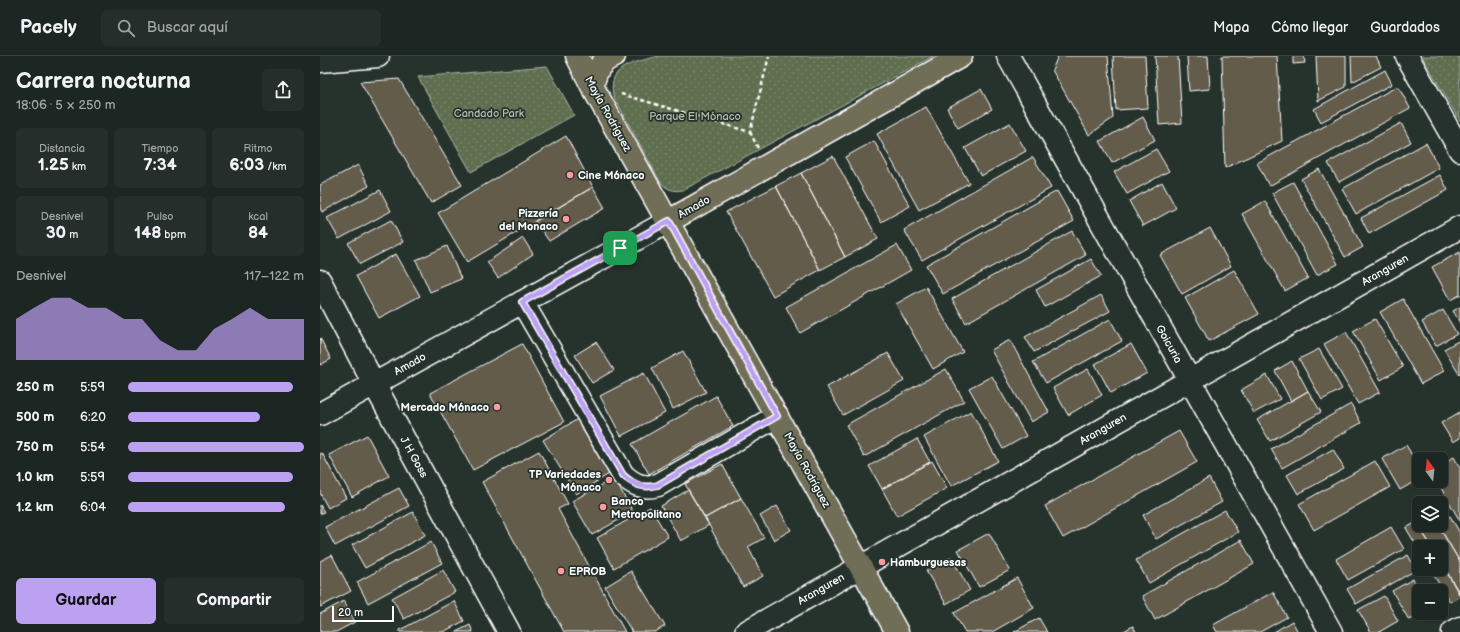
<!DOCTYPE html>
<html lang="es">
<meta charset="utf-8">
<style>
body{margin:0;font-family:"Balsamiq Sans",sans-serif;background:#252e2a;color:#f1f3f6;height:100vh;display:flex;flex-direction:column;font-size:15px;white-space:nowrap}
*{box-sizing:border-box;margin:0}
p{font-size:13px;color:#a0a5a5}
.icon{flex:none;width:22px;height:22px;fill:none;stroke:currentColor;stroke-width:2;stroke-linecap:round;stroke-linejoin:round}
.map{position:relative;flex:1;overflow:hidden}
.panel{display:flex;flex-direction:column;background:#1c2622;width:320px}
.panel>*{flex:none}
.needle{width:26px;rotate:345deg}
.tools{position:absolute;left:1092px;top:396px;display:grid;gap:8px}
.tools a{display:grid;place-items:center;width:36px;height:36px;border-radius:6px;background:#1c2622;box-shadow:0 1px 3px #0004,0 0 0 1px #3a4340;font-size:20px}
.scale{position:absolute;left:12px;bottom:10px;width:62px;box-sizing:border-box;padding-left:4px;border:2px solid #fff;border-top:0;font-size:11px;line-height:14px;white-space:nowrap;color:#fff;-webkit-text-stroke:3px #26332d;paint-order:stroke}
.pin{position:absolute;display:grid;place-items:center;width:34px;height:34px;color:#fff;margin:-17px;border-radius:8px;box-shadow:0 2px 6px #0006}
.round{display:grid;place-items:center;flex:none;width:42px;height:42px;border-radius:6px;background:#252e2a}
.summary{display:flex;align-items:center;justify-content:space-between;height:68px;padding:0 16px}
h1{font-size:22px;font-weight:700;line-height:30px}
.metrics{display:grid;grid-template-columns:repeat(3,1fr);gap:6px;height:68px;padding:4px 16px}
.metrics div{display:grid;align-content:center;border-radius:6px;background:#252e2a;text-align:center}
.metrics b{font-size:17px;font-weight:700}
.metrics small{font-size:11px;font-weight:400}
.metrics p{font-size:11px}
.chart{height:112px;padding:8px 16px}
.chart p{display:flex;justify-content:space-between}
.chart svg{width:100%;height:72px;margin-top:4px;fill:#bca0f2;opacity:.7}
.button{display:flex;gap:8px;margin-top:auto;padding:8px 16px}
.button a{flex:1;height:46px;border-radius:6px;background:#bca0f2;color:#111;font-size:16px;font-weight:700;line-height:46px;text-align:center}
.button a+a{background:#252e2a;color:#f1f3f6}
ul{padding:0 16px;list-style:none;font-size:13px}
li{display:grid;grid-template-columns:64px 48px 1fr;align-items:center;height:30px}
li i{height:10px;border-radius:5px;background:#bca0f2}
header{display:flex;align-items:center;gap:24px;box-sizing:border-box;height:56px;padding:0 20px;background:#1c2622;border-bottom:1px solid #3a4340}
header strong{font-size:19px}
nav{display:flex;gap:22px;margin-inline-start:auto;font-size:14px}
.search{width:280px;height:36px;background:#252e2a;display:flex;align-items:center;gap:10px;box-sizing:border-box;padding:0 14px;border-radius:6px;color:#a0a5a5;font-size:15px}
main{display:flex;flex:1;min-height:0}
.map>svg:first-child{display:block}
.park{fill:url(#park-dots);stroke:#afb6a8}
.building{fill:#635c4c;stroke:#fff}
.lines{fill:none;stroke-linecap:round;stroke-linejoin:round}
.minor-casing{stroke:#fff;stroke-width:25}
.major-casing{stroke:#fff;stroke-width:25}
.path{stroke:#fff;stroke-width:2.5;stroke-dasharray:4 3;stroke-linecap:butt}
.minor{stroke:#26332d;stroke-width:22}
.major{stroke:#716e59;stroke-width:22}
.route-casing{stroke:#fff;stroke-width:8}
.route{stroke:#bca0f2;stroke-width:5}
.poi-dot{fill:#ff9aa2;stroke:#26332d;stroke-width:1.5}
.labels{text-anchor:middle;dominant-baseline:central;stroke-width:3.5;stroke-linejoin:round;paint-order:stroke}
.park-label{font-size:11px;fill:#b7beb0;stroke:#26332d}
.street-label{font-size:11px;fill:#fff;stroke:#26332d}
.poi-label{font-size:11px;font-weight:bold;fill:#fff;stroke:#26332d;text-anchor:start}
</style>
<header>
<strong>Pacely</strong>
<div class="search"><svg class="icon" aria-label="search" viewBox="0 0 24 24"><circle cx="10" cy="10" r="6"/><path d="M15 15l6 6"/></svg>Buscar aquí</div>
<nav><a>Mapa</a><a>Cómo llegar</a><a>Guardados</a></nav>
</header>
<main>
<section class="panel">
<div class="summary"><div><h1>Carrera nocturna</h1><p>18:06 · 5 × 250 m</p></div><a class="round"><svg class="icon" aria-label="share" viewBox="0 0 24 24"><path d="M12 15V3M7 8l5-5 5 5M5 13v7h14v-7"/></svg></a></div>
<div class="metrics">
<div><p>Distancia</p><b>1.25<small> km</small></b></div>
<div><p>Tiempo</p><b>7:34</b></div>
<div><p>Ritmo</p><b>6:03<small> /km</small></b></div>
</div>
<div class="metrics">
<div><p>Desnivel</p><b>30<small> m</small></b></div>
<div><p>Pulso</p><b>148<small> bpm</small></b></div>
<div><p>kcal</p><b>84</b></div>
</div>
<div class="chart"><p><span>Desnivel</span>117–122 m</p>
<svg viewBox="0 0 160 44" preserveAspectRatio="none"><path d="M0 44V19L10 12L20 6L30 6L40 12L50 12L60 19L70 19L80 32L90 38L100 38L110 25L120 19L130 12L140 19L150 19L160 19V44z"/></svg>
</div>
<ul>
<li><b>250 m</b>5:59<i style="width:94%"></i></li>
<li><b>500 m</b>6:20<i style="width:75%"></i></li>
<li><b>750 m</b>5:54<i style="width:100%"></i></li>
<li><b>1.0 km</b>5:59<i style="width:94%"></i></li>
<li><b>1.2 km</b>6:04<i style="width:89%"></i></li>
</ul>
<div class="button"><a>Guardar</a><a>Compartir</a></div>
</section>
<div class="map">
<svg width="1140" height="576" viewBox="0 0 1140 576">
<defs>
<pattern id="park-dots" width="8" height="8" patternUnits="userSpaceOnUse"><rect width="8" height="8" fill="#5f6e50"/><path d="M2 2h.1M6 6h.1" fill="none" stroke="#77846a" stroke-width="1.8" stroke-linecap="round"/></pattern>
</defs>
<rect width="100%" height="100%" fill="#26332d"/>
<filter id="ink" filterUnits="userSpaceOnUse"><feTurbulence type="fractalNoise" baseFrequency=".025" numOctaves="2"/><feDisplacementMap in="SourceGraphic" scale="8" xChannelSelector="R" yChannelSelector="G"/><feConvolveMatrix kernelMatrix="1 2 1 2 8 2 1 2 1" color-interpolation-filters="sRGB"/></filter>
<g filter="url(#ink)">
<path class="park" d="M 338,0 L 614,0 L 363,134 C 353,136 347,133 341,127 L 293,39 C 287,8 316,7 338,0 Z
M 1102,0 L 1140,0 L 1140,65 Z
M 227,10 L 254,59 L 151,116 L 98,21 Z"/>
<path class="building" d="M 738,0 L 788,0 L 793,62 L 769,79 L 732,14 Z
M 793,0 L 825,0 L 828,52 L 796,54 Z
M 835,0 L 858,0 L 862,67 L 839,69 Z
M 867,0 L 888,0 L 890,33 L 869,35 Z
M 902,0 L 957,0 L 962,85 L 905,112 Z
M 973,0 L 984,0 L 985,7 L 973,8 Z
M 996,0 L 1026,0 L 1026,31 L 998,45 Z
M 1031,0 L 1056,0 L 1061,11 L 1032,26 Z
M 1065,14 L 1072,28 L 1001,66 L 994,53 Z
M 79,23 L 142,129 L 111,147 L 40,26 Z
M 1078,30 L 1090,52 L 949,130 L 937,107 Z
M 661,33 L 672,53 L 638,72 L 627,52 Z
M 606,51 L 649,127 L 599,154 L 557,78 Z
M 823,61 L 835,84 L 792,107 L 780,85 Z
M 690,67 L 706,95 L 661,120 L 645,92 Z
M 1081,67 L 1091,86 L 1019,126 L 1008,107 Z
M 246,80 L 273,131 L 147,206 L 118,157 Z
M 554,85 L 590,150 L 561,166 L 525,101 Z
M 1106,87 L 1119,112 L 1036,158 L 1022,133 Z
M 836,93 L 849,115 L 807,138 L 794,116 Z
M 513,100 L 558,183 L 525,201 L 481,117 Z
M 713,101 L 731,132 L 602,204 L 584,174 Z
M 38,109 L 49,130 L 2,156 L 0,152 L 0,129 Z
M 999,113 L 1043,191 L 1025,201 L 981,123 Z
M 481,117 L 525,201 L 500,214 L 456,130 Z
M 1120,119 L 1128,134 L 1049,178 L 1041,162 Z
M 842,126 L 856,152 L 823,170 L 809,145 Z
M 973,126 L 1018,208 L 997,219 L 952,137 Z
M 456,130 L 500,214 L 453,240 L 406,156 Z
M 273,131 L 285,152 L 229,185 L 215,165 Z
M 60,134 L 71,155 L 19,183 L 7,162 Z
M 737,135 L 754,165 L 623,238 L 606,209 Z
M 945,145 L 988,222 L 965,235 L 922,158 Z
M 71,164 L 83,186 L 40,208 L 28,187 Z
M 890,172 L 911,210 L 862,238 L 840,199 Z
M 752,175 L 766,199 L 646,267 L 632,243 Z
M 203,182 L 213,198 L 178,222 L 167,206 Z
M 577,189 L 591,214 L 480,277 L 466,251 Z
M 127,190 L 141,223 L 110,236 L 96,204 Z
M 1140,196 L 1140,239 L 1130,244 L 1112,211 Z
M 76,198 L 100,240 L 59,262 L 36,220 Z
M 771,203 L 781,220 L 725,251 L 716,234 Z
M 914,214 L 939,258 L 889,285 L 865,242 Z
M 606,231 L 643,296 L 613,313 L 576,248 Z
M 781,239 L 790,255 L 714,296 L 705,281 Z
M 1083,243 L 1124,315 L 1101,328 L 1060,256 Z
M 1140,251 L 1140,267 L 1133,255 Z
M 1123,254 L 1137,278 L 1116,290 L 1102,266 Z
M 790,263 L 802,285 L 726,327 L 713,306 Z
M 1055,263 L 1083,311 L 1061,324 L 1033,275 Z
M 1026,276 L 1060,336 L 1038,348 L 1004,288 Z
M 0,282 L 11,303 L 0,309 Z
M 690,284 L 729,356 L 711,366 L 671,294 Z
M 1140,284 L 1140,317 L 1139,318 L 1124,293 Z
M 276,286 L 294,314 L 272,327 L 255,299 Z
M 202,288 L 244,366 L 153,414 L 110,337 Z
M 811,288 L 827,317 L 791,337 L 775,308 Z
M 999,293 L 1022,333 L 1002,344 L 979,303 Z
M 363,295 L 386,336 L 353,353 L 332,312 Z
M 568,297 L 584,325 L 523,359 L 507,331 Z
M 972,305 L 988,335 L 971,345 L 955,315 Z
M 626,313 L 644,345 L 544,401 L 526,369 Z
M 768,313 L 782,339 L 748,359 L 733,332 Z
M 324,317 L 345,357 L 301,380 L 280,340 Z
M 947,319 L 960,343 L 934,357 L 921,334 Z
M 672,320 L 706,380 L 683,393 L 649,332 Z
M 988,335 L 1001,356 L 950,385 L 937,364 Z
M 396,340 L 413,370 L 329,418 L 312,388 Z
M 1031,348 L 1041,367 L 962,412 L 951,393 Z
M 651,355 L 678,405 L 631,430 L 604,381 Z
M 1140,356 L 1140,382 L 1133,386 L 1121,367 Z
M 261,361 L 294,415 L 256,438 L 223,384 Z
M 859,375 L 877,406 L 743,482 L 725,450 Z
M 47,379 L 69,420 L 32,441 L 9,399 Z
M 597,383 L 610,406 L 562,433 L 549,410 Z
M 1086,389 L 1099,411 L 1099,423 L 1080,434 L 1062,403 Z
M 1013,393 L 1024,413 L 978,438 L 967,419 Z
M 219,395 L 248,448 L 238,453 L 305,576 L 244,576 L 162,426 Z
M 2,397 L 26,442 L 8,452 L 0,437 L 0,398 Z
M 1134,401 L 1140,412 L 1140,465 L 1117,425 L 1121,425 L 1121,408 Z
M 612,405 L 627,432 L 577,460 L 562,433 Z
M 1055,405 L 1070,431 L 994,474 L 979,448 Z
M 402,408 L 421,442 L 385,462 L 365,428 Z
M 294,422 L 313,456 L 272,479 L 252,445 Z
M 889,422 L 902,446 L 836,483 L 823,459 Z
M 79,432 L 89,450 L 15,490 L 5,471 Z
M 368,434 L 389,469 L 361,485 L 341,450 Z
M 421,442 L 444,482 L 428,491 L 443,520 L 423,531 L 385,462 Z
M 0,449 L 4,456 L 0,458 Z
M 457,450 L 471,474 L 454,484 L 440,460 Z
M 330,451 L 348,481 L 294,512 L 277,482 Z
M 905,454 L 918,476 L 829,527 L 816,504 Z
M 93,456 L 105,479 L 45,512 L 32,489 Z
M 1130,460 L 1140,477 L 1140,506 L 1118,469 L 1121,469 L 1121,466 Z
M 1097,466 L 1103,477 L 1112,491 L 1099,491 L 1099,494 L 1086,472 Z
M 1116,469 L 1118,469 L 1140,506 L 1139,538 L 1121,506 L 1121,491 L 1112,491 L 1103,477 Z
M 1071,471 L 1084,493 L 1028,524 L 1016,503 Z
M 669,477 L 690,514 L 659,531 L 638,494 Z
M 921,484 L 934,508 L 835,564 L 822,540 Z
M 111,486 L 122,507 L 48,547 L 37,526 Z
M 12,499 L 31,535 L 0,551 L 0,505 Z
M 1088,499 L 1096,514 L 1036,548 L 1027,533 Z
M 631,501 L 650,534 L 626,548 L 606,515 Z
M 1121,506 L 1140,538 L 1140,540 L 1130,546 L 1110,513 L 1121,513 Z
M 123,514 L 135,536 L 84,563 L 72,542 Z
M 311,515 L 345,570 L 335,576 L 312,576 L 285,531 Z
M 697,522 L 714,552 L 672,576 L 645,576 L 634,557 Z
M 1093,523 L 1100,535 L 1099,535 L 1099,557 L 1102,557 L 1089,564 L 1072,535 Z
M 953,536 L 967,561 L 940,576 L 897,576 L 893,569 Z
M 1064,540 L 1078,565 L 1059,576 L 1051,576 L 1038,554 Z
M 24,545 L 35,566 L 16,576 L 0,576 L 0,558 Z
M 134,545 L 144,565 L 123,576 L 80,576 L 80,574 Z
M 719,562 L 727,576 L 694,576 Z
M 972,565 L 978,576 L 954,576 Z
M 150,569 L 153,576 L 136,576 Z
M 813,570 L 816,576 L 802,576 Z"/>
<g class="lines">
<defs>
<path id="minor" d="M 688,0 L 1011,576
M 1087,0 L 1140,94
M 0,5 L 58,0
M 0,225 L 54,328 L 189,576
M 202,246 L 303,419 C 314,429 323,433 338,429 L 457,360
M 0,358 L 349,165
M 426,576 L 1140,171
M 1133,576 L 1140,572"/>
<path id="major" d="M 257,0 L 272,30 L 577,576
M 272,30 C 276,16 279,6 294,0
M 349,165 L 641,0"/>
</defs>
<use href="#minor" class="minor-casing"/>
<use href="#major" class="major-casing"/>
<path class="path" d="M 301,38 L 430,76 L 449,0
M 430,76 L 438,92"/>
<use href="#minor" class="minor"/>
<use href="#major" class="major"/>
</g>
</g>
<g class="lines" filter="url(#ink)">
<defs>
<path id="route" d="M 349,165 L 457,360 L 338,429 C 323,433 314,429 303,419 L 202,246 Z"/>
</defs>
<use href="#route" class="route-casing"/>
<use href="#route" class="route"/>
</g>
<g class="poi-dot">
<circle cx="250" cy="119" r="4"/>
<circle cx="246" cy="163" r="4"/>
<circle cx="177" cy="351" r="4"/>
<circle cx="289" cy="424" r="4"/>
<circle cx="283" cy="451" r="4"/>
<circle cx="562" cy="506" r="4"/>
<circle cx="241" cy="515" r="4"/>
</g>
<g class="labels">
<g class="park-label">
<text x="169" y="57">Candado Park</text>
<text x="375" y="60">Parque El Mónaco</text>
</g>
<g class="street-label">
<text transform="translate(288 58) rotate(61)">Mayía Rodríguez</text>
<text transform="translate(374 151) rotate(-29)">Amado</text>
<text transform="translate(1065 214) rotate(-30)">Aranguren</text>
<text transform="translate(849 288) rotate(61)">Goicuria</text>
<text transform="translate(90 308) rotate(-29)">Amado</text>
<text transform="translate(783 373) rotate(-30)">Aranguren</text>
<text transform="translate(94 401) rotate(61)">J H Goss</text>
<text transform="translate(487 414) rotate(61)">Mayía Rodríguez</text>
<text transform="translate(501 533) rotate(-30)">Aranguren</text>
</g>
<g class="poi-label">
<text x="258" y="119">Cine Mónaco</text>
<text x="238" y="157" text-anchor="end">Pizzería<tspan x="238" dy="13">del Monaco</tspan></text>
<text x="169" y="351" text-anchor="end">Mercado Mónaco</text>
<text x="281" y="418" text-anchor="end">TP Variedades<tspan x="281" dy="13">Mónaco</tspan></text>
<text x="291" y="445">Banco<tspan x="291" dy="13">Metropolitano</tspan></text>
<text x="570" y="506">Hamburguesas</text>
<text x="249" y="515">EPROB</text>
</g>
</g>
</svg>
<div class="tools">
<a><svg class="needle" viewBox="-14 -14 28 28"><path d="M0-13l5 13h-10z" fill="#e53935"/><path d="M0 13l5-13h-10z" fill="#a0a5a5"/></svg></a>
<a><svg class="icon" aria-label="layers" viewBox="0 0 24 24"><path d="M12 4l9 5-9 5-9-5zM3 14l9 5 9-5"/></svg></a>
<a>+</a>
<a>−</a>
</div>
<div class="scale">20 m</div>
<div class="pin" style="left:300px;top:192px;background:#1e9e55"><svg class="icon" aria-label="arrive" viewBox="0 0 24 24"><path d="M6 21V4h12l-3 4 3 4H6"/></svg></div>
</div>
</main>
